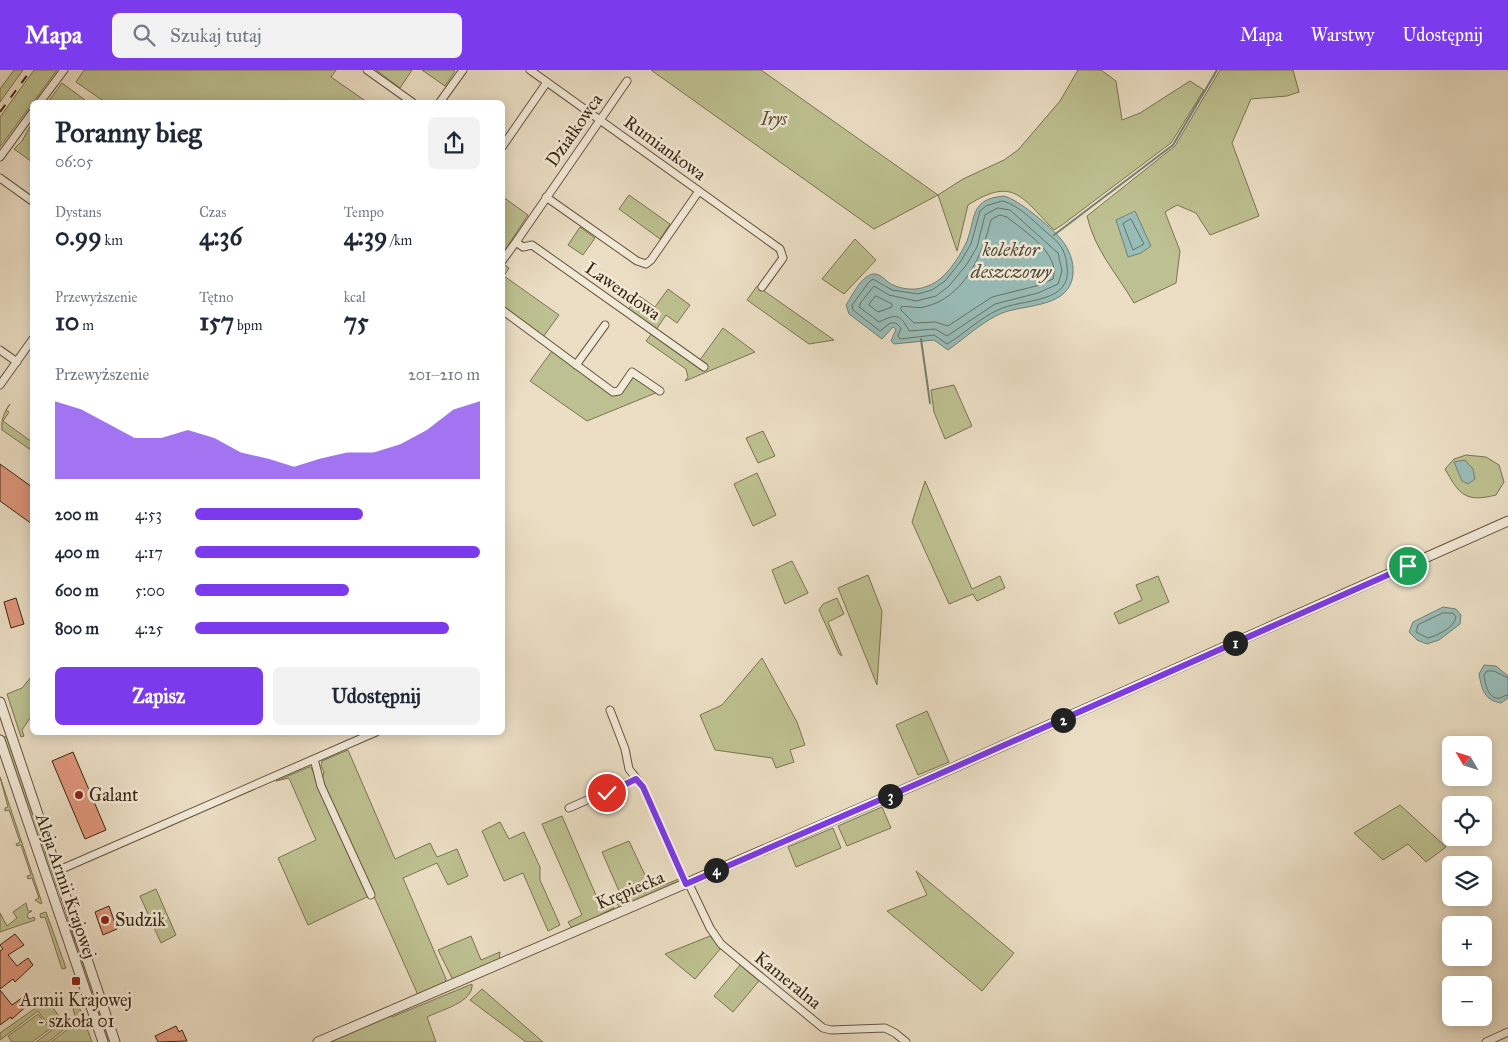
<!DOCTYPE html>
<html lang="pl">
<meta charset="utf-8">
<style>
body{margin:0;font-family:"IM FELL Great Primer",serif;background:#f2f2f3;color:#1f2937;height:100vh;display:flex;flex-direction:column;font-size:19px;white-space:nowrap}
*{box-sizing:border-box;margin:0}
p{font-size:16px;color:#747a83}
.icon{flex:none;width:28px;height:28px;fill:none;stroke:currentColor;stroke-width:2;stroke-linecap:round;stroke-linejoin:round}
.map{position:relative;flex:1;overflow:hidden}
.drawer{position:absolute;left:30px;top:30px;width:475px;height:635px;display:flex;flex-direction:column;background:#fff;border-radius:8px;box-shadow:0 2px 12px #0003}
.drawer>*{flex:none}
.needle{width:32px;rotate:308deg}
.buttons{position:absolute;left:1442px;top:666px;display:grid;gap:10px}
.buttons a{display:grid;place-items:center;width:50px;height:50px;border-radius:8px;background:#fff;box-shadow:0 2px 12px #0003;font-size:25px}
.pin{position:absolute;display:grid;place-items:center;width:42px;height:42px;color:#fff;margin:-21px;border:2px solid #fff;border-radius:50%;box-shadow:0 1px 5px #0007}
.km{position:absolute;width:25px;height:25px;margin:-12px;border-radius:50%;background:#222;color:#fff;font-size:14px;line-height:25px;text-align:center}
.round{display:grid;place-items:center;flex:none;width:52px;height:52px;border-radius:8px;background:#f2f2f3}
.summary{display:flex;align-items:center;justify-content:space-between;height:85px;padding:0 25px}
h1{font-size:28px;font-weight:700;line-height:38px}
.metrics{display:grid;grid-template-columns:repeat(3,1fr);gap:8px;height:85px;padding:5px 25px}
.metrics div{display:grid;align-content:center}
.metrics b{font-size:25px;font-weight:700}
.metrics small{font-size:14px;font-weight:400}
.metrics p{font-size:14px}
.chart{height:140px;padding:10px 25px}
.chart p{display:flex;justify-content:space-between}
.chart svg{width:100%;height:90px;margin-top:5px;fill:#7c3aed;opacity:.7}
.action{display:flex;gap:10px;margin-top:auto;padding:10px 25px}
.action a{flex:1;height:58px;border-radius:8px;background:#7c3aed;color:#fff;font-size:20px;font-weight:700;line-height:58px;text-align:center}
.action a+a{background:#f2f2f3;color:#1f2937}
ul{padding:0 25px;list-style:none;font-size:16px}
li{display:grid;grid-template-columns:80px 60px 1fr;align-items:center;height:38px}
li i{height:12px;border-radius:6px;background:#7c3aed}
header{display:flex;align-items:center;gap:30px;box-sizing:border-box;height:70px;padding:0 25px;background:#7c3aed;color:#fff}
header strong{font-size:24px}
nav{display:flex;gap:28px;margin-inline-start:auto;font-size:18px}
.search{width:350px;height:45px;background:#f2f2f3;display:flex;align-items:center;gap:12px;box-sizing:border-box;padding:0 18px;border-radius:8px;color:#747a83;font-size:19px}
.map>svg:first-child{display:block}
.green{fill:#bdc090;stroke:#7c7450}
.water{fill:#98bcb7;stroke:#738074}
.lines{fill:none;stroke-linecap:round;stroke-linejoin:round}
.shore{stroke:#6a7264;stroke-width:1}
.stream{stroke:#738074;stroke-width:2}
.building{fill:#e0977c;stroke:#3b2710}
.minor-casing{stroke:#67553d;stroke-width:9}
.tertiary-casing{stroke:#67553d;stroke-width:11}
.minor{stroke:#f2ead9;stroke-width:7}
.tertiary{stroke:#f2ead9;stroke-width:9}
.rail{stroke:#3b2710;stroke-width:2;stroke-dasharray:9 9;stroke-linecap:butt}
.route-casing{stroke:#fff;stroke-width:10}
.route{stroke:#7c3aed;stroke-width:6}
.poi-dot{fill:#8f2418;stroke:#f2ead9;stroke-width:2}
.labels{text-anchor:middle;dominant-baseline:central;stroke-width:5;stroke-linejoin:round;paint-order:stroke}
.park-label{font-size:18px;font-style:italic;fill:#5c4d30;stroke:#f2ead9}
.street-label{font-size:18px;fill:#3b2710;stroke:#f2ead9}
.poi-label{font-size:18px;fill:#3b2710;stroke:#f2ead9;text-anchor:start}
.water-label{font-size:19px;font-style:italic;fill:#524c3a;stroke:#f2ead9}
</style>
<header>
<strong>Mapa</strong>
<div class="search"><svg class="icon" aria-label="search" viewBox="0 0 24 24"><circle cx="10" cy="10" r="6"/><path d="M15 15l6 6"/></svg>Szukaj tutaj</div>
<nav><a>Mapa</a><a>Warstwy</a><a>Udostępnij</a></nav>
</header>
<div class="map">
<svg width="1508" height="972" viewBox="0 0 1508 972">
<rect width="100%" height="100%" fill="#ebdec4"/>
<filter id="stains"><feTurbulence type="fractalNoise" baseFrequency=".004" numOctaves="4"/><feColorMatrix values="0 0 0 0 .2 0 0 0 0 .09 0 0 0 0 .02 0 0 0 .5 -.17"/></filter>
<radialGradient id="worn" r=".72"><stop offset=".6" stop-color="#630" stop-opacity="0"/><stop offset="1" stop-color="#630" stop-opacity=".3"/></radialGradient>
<path class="green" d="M 14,0 L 23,0 L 0,32 L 0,19 Z
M 34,0 L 57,0 L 0,77 L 0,47 Z
M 84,0 L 336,0 L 331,7 L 367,32 L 105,32 L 76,12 Z
M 376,0 L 412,0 L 400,18 Z
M 422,0 L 453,0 L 455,1 L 445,16 Z
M 651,0 L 761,0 L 938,125 L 963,109 L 1004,90 L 1018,80 L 1060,31 L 1078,0 L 1101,0 L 1116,11 L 1122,50 L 1140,43 L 1190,11 L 1204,20 L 1171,73 L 1062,155 L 1054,160 C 1021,127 1014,106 968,135 L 957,181 L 938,125 L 874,159 Z
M 1220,0 L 1293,0 L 1299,22 L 1287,26 L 1251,29 L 1232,73 L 1259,146 L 1210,165 L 1196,143 L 1177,135 L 1165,142 L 1180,181 L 1176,213 L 1134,233 C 1116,202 1095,181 1087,146 L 1175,76 Z
M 62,13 L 85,30 L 83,32 L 48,32 Z
M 32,53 L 32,92 L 14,79 L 22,71 Z
M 629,125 L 670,154 L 660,169 L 619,139 Z
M 503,127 L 528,145 L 503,183 Z
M 580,157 L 595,168 L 583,185 L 568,175 Z
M 855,169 L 876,190 L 844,224 L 822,209 Z
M 505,195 L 509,198 L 504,206 L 559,245 L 543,267 L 503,237 L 502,199 Z
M 757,216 L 834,270 L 809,274 L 747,230 Z
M 668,219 L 690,235 L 677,253 L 666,245 L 656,260 L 628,240 L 638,225 L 655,237 Z
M 723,258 L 755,282 L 685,311 L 688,307 L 686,299 L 646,271 L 653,262 L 697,294 Z
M 552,281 L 614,324 L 630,309 L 635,307 L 658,322 L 587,351 L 530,311 Z
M 954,315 L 972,356 L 945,369 L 934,342 L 931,320 Z
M 10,334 L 6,340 L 9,342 L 3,351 L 32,372 L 31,380 L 2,360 C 1,350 4,342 10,334 Z
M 763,361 L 775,386 L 758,393 L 746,368 Z
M 1466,385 L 1486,387 L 1499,395 L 1504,412 L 1496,425 C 1465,433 1459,424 1445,399 L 1454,389 Z
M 757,403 L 776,445 L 753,456 L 734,414 Z
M 925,411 L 972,519 L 1000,506 L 1005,518 L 977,531 L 973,524 L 949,534 L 912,452 Z
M 792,491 L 808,523 L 785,534 L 772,500 Z
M 868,505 L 882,541 L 877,615 L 838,518 Z
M 1158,506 L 1169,532 L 1119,554 L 1114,543 L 1142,530 L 1136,515 Z
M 837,528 L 844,544 L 828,552 L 842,586 L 839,584 L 819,540 L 823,534 Z
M 762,588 L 797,652 L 805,675 L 790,680 L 794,692 L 776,698 L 772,688 L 715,680 L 700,645 L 722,635 Z
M 32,606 L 32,645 L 22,660 L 24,666 L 21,667 L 7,624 L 22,618 Z
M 927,641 L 949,692 L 918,705 L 896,655 Z
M 7,666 L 58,815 L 53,816 L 3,668 Z
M 348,680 L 395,789 L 430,773 L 437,787 L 457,779 L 468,806 L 448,815 L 437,793 L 403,808 L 446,909 L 445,913 L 418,925 L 322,710 L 324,702 L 321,696 L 322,691 Z
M 309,697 L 311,697 L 371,825 L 308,855 L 278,788 L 316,770 L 289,708 L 276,711 Z
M 0,707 L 42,833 L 41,834 L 35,830 L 39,828 L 32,808 L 28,809 L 27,806 L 31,805 L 21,775 L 17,776 L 16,774 L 20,772 L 9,740 L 5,741 L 5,738 L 8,737 Z
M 1400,735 L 1446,777 L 1426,792 L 1408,774 L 1383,790 L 1354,763 Z
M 882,737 L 891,758 L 847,776 L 838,756 Z
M 562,746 L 601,837 L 610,833 L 614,838 L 575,858 L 571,857 L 568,852 L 582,845 L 542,754 Z
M 500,752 L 509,769 L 524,762 L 540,797 L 540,810 L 560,855 L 548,861 L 523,803 L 504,811 L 482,761 Z
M 833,758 L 841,778 L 796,797 L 788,777 Z
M 629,771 L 652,820 L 681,808 L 678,814 L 620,838 L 615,831 L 622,828 L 602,782 Z
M 916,801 L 1014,883 L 982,921 L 887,841 L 927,825 Z
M 156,819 L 176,865 L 161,873 L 140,826 Z
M 26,833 L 28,841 L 32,841 L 27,844 L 29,849 L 34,847 L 35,850 L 0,862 L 0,843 L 7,856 L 17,848 L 13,842 Z
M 60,834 L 85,895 L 112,972 L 107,972 Z
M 46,842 L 66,898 L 62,899 L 45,847 L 41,848 L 40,844 Z
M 471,866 L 481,890 L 500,882 L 499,890 L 455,909 L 452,908 L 438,880 Z
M 710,866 L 721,878 L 695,909 L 665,884 Z
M 740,895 L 759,911 L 733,942 L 714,926 Z
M 472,914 C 474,932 441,940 427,947 L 436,972 L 327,972 L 390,944 L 392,947 Z
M 482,919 L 543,972 L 526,972 L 470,930 Z
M 74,923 L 92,972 L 51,972 L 77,952 L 69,925 Z
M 40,935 L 53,938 L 67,957 L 48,972 L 36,972 L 52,960 L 38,941 L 0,970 L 0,963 Z
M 38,944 L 50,959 L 32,972 L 12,972 L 8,966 Z"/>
<path class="water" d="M 1004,126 C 1019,130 1050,156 1061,169 C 1069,179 1074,191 1073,204 C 1070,238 1026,234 1002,243 C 983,251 965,268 948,280 L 934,270 L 894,274 L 891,271 L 896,259 L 893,257 L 882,269 L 849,244 L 846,235 C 852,226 861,206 873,204 C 881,203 886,212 893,215 C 909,222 926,220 940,209 C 951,200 961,184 967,171 C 976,147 970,129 1004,126 Z
M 1135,141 L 1151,176 L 1141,183 L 1128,187 L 1116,150 Z
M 1465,390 L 1473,399 L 1475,409 L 1468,414 L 1462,411 L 1454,392 Z
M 1443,537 L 1456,539 L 1461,545 L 1460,554 L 1439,570 L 1427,574 L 1417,570 L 1409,562 L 1413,552 Z
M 1484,595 L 1496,596 L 1508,606 L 1508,628 L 1501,633 C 1484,630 1482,620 1479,604 Z"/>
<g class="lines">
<path class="shore" d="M 1003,131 C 1021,136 1037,155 1052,167 C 1062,175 1066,184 1067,196 C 1073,235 1021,228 998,240 C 980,248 964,264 947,274 L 934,265 L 900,269 L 898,266 L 901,258 L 896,253 L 890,253 L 880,261 L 853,240 L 852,235 L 869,212 L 873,209 L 892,220 L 918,224 L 932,220 L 945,211 L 961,191 L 971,174 L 980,141 L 986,136 Z
M 998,138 L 1010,140 L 1058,183 L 1062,201 L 1058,214 L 1038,223 L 995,234 L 947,266 L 935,259 L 909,261 C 900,243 896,244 879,252 L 859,237 L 861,232 L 874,216 L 889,225 L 916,231 L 936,226 L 949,216 L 967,194 L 977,177 L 985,145 Z
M 1000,145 L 1007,147 C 1024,161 1061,184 1053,209 L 1036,216 L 992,227 L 948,256 L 935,252 L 914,253 L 901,240 L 901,237 C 908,235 916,239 924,237 C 964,228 982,186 991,150 Z
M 1131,149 L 1144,174 L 1133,180 L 1123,154 Z
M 876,226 L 892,234 L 892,237 L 878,242 L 869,235 Z
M 1443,543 L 1453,543 L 1456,547 C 1454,558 1438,565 1428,568 L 1416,562 L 1418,555 Z
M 1508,608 L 1494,601 L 1487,601 L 1484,605 C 1485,613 1488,630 1500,628 C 1503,627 1505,625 1508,625"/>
<path class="stream" d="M 1054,165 L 1173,75 L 1217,0
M 921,269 L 930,333"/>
</g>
<path class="building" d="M 0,394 L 32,417 L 32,454 L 0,431 Z
M 16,528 L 24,554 L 11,558 L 4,532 Z
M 73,682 L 106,760 L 85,769 L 52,691 Z
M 109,836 L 117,859 L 103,865 L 95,842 Z
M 15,864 L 24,875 L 8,885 L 17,896 L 28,888 L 33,895 L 15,912 L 13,909 L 0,919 L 0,881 L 3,879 L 0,875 Z
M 0,920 L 12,935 L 26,925 L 31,932 L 12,949 L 11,947 L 0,955 Z
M 176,956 L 179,962 L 182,960 L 187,971 L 158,972 L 155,966 Z"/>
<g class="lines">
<defs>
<path id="minor" d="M 367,0 L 412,32
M 530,0 L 780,179 L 783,188 L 762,217
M 40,32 L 64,0
M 440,32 L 463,0
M 502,77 L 547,12
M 0,87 L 32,43
M 0,108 L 32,131
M 546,127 L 637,191 L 646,194 L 651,190 L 699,121
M 516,172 L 627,11
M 502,191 L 516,172 L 523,177 L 532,175 L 704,297
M 502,240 L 613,322 L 619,321 L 632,302 L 660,321
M 0,280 L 17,292
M 576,295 L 605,255
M 0,315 L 32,270
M 610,640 L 625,679 L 629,699 L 643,717 L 686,813
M 314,689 L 321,716 L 371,825
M 569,738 L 635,709
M 57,801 L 376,662
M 688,812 L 710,858 L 721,874 L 823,958 L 831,960 L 885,958 L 895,963 L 906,972
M 1486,972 L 1508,962"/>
<path id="tertiary" d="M 0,632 L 115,972
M 0,670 L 103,972
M 318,972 L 919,713 L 1508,451"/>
</defs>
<use href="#minor" class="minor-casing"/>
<use href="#tertiary" class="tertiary-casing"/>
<use href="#minor" class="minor"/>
<use href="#tertiary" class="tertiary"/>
<path class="rail" d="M 0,42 L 31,0"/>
</g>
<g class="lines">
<defs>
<path id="route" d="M 607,723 L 636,709 L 643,717 L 686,814 L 919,713 L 1408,496"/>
</defs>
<use href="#route" class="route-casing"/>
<use href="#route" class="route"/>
</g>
<g class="poi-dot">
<circle cx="79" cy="725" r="5"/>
<circle cx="105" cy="850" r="5"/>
<rect x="71" y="906" width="10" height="10" rx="2.5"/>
</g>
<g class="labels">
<g class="park-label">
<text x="774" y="49">Irys</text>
</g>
<g class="street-label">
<text transform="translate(574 60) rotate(-55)">Działkowca</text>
<text transform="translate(665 78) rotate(36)">Rumiankowa</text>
<text transform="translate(623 221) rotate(35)">Lawendowa</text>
<text transform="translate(66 816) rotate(71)">Aleja Armii Krajowej</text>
<text transform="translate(630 820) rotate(-23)">Krępiecka</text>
<text transform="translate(788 910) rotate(39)">Kameralna</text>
</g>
<g class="poi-label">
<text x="89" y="725">Galant</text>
<text x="115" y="850">Sudzik</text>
<text x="76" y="930" text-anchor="middle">Armii Krajowej<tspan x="76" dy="21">- szkoła 01</tspan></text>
</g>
<g class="water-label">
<text x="1011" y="179">kolektor<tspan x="1011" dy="22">deszczowy</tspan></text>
</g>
</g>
<rect width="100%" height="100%" filter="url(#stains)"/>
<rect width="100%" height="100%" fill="url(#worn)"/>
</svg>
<div class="buttons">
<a><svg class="needle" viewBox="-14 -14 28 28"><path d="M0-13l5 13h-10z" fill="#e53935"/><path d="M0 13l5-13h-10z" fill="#747a83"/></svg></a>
<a><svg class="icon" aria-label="locate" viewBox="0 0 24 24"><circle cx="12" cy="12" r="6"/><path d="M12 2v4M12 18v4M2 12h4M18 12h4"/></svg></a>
<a><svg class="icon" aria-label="layers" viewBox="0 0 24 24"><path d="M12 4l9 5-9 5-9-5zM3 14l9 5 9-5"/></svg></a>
<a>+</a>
<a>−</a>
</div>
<div class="pin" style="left:1408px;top:496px;background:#1e9e55"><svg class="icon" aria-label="arrive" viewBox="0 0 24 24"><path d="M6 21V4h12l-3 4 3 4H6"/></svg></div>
<div class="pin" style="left:607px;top:723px;background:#d93025"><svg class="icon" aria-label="check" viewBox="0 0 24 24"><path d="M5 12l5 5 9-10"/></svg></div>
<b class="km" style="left:1235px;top:573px">1</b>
<b class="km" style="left:1063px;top:650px">2</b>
<b class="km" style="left:890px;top:726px">3</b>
<b class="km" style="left:716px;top:800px">4</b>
<section class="drawer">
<div class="summary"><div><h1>Poranny bieg</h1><p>06:05</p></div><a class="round"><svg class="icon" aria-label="share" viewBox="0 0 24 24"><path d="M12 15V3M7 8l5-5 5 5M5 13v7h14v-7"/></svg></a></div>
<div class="metrics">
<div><p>Dystans</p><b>0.99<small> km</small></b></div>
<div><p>Czas</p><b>4:36</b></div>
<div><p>Tempo</p><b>4:39<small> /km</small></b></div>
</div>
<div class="metrics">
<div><p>Przewyższenie</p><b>10<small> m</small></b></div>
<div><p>Tętno</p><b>157<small> bpm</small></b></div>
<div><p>kcal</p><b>75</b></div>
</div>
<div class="chart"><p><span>Przewyższenie</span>201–210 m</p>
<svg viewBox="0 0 160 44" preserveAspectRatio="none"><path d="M0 44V6L10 10L20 17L30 24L40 24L50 20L60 24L70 31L80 34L90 38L100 34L110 31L120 31L130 27L140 20L150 10L160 6V44z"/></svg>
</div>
<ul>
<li><b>200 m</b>4:53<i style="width:59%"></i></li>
<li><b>400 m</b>4:17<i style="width:100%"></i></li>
<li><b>600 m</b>5:00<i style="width:54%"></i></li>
<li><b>800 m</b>4:25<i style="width:89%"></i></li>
</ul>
<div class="action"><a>Zapisz</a><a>Udostępnij</a></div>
</section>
</div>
